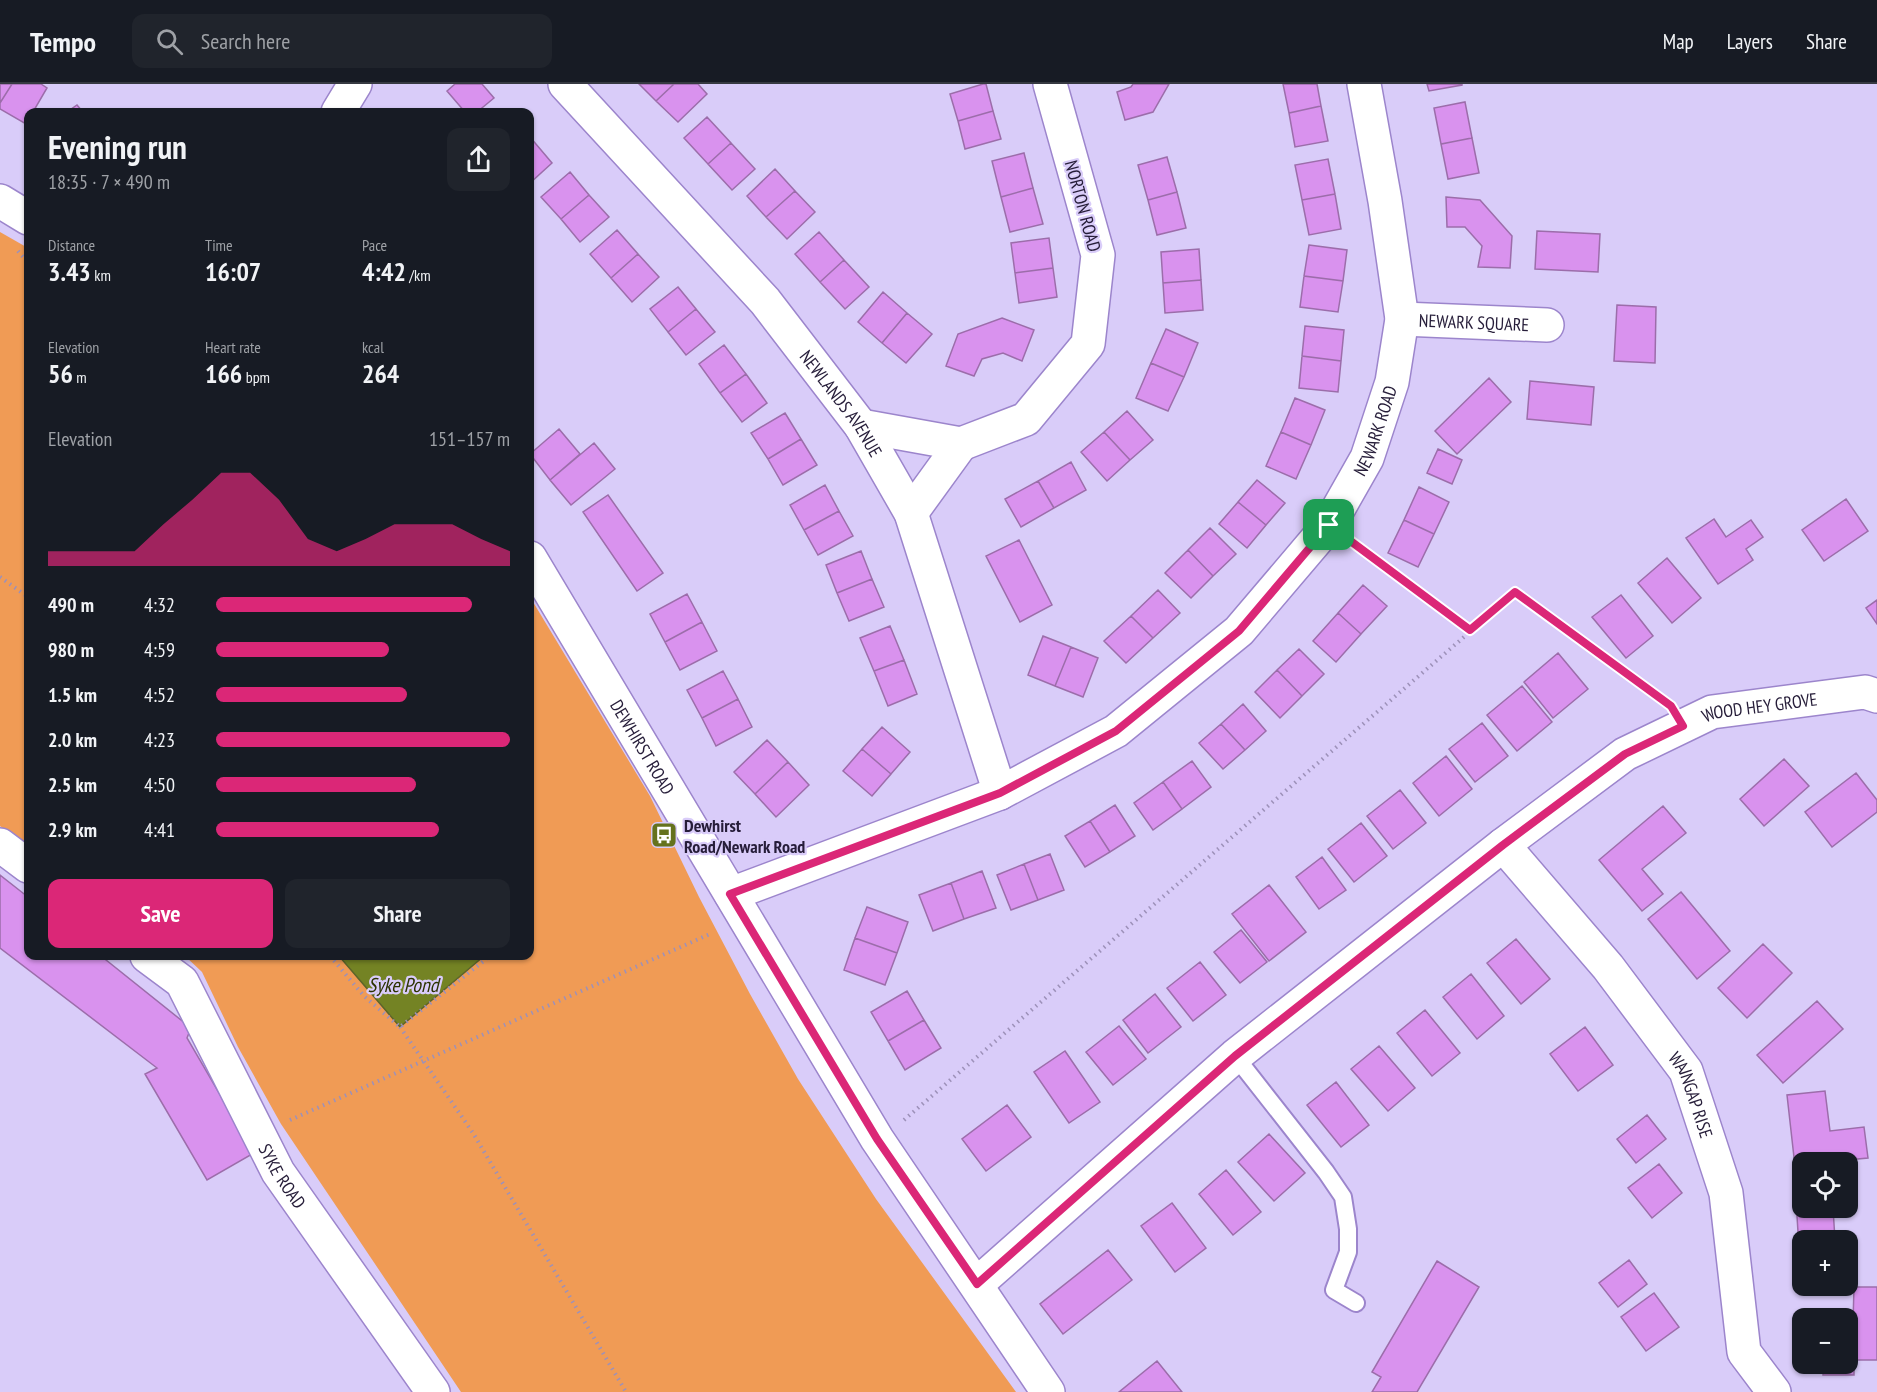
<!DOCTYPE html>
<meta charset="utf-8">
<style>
body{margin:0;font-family:"PT Sans Narrow",sans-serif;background:#20242c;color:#f1f3f6;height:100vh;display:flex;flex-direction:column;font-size:22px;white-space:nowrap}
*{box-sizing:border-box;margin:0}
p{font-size:20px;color:#9ea1a6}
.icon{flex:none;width:33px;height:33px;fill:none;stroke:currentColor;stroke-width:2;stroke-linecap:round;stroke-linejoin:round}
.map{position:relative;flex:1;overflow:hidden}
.drawer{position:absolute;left:24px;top:24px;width:510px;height:852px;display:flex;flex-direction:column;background:#171b24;border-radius:12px;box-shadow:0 2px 4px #0004}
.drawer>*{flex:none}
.buttons{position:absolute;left:1792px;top:1068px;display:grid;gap:12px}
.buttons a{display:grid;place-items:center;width:66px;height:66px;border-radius:12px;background:#171b24;box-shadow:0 2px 4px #0004;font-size:30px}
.pin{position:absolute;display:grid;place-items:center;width:51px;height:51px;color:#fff;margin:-26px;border-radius:12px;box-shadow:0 3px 9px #0006}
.round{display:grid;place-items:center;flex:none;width:63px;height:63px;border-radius:12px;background:#20242c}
.headline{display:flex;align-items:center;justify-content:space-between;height:102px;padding:0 24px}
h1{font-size:33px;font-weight:700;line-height:45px}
.stats{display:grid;grid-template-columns:repeat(3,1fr);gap:9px;height:102px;padding:6px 24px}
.stats div{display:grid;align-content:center}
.stats b{font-size:26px;font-weight:700}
.stats small{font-size:16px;font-weight:400}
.stats p{font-size:16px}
.chart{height:168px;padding:12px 24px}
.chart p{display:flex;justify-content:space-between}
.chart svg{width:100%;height:108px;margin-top:6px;fill:#db2777;opacity:.7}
.cta{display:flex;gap:12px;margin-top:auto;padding:12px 24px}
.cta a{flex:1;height:69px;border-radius:12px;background:#db2777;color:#fff;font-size:24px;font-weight:700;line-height:69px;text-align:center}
.cta a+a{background:#20242c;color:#f1f3f6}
ul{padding:0 24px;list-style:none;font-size:20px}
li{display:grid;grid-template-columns:96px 72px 1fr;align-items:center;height:45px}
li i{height:15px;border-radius:8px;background:#db2777}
header{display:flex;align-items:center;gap:36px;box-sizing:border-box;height:84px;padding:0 30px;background:#171b24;border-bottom:2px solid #363941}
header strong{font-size:28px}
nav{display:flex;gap:33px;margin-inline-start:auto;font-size:21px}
.search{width:420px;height:54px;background:#20242c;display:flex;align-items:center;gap:15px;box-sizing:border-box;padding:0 21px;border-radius:12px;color:#9ea1a6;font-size:22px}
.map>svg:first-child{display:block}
.green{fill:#f09b55}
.water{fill:#748324;stroke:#5d642a;stroke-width:1.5}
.building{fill:#d992ee;stroke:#9c6daa;stroke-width:1.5}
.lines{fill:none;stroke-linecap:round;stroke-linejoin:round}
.lane-casing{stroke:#9c85cc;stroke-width:20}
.street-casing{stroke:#9c85cc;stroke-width:36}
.path{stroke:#9d91b9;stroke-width:4;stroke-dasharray:1.5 4.5;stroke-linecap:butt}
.lane{stroke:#fff;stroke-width:16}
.street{stroke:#fff;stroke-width:33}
.route-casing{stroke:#fff;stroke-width:12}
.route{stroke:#db2777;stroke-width:8}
.labels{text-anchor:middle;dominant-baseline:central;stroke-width:4.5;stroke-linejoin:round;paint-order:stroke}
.street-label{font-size:18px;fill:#261d39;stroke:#d9ccf9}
.poi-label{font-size:18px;font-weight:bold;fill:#261d39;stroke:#d9ccf9;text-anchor:start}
.water-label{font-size:20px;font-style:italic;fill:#2c3300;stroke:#d9ccf9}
</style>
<header>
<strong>Tempo</strong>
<div class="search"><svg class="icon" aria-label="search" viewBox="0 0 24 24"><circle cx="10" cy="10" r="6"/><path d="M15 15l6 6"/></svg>Search here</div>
<nav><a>Map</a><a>Layers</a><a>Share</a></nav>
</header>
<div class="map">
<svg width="1877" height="1308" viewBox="0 0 1877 1308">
<rect width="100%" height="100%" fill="#d9ccf9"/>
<path class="green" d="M 0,148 L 28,164 L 28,765 L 0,742 Z
M 530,513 L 650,712 L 699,813 L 750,910 L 798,995 L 876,1115 L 1016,1308 L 461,1308 L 281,1040 L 238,963 L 202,888 L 185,872 L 530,872 Z"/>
<path class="water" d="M 339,872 L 484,872 L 400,943 Z"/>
<path class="building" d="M 0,0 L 12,0 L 0,19 Z
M 12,0 L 41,0 L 47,4 L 33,28 L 28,28 L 28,36 L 26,40 L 0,25 L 0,19 Z
M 455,0 L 482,0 L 494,14 L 477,28 L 465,28 L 447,7 Z
M 639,0 L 674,0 L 656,17 Z
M 674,0 L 698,0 L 707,10 L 678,38 L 656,17 Z
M 983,0 L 986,0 L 993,27 L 958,37 L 950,10 Z
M 1133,0 L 1169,0 L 1153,28 L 1125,36 L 1117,8 L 1131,3 Z
M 1283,0 L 1317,0 L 1321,22 L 1289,29 Z
M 1427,0 L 1462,0 L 1462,1 L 1429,7 Z
M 1465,18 L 1472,54 L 1441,60 L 1434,24 Z
M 77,21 L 83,28 L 67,28 Z
M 1321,22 L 1328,57 L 1295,63 L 1289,29 Z
M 993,27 L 1001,55 L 965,65 L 958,37 Z
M 707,33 L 731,59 L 708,80 L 684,54 Z
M 530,53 L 552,79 L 530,99 Z
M 1472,54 L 1479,89 L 1448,95 L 1441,60 Z
M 731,59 L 755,85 L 732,106 L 708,80 Z
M 1024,69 L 1033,104 L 1001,113 L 992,77 Z
M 1167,73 L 1177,108 L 1148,116 L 1138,81 Z
M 1328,75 L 1335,110 L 1302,116 L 1295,81 Z
M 775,85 L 795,107 L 766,133 L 747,112 Z
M 570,88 L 589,111 L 561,135 L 541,113 Z
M 1033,104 L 1043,140 L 1010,148 L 1001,113 Z
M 795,107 L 815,128 L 787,155 L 766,133 Z
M 1177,108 L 1186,144 L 1157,151 L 1148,116 Z
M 1335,110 L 1341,145 L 1309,151 L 1302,116 Z
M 589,111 L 609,133 L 580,158 L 561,135 Z
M 1446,113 L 1480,116 L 1512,152 L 1510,184 L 1478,183 L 1482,162 L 1465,143 L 1447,143 Z
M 617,146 L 638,170 L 611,194 L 590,170 Z
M 1537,147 L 1600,150 L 1598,188 L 1535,185 Z
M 819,148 L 844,176 L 820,198 L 795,170 Z
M 1049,154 L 1053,184 L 1015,189 L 1011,159 Z
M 1309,161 L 1347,166 L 1343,197 L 1304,192 Z
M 1199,165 L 1201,196 L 1163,199 L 1161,168 Z
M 638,170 L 659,193 L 632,218 L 611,194 Z
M 844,176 L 869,203 L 845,225 L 820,198 Z
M 1053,184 L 1057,213 L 1019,219 L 1015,189 Z
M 1304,192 L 1343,197 L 1338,228 L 1300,223 Z
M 1201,196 L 1203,226 L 1165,229 L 1163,199 Z
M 678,203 L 696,225 L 668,248 L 650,225 Z
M 883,208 L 907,229 L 882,259 L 858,238 Z
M 1617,221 L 1656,223 L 1655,279 L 1614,277 Z
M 696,225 L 715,248 L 686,271 L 668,248 Z
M 907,229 L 932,250 L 906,279 L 882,259 Z
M 1002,234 L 1034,246 L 1022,277 L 1003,269 L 982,275 L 974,292 L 946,282 L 958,250 Z
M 1305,242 L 1344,246 L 1341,277 L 1302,272 Z
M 1166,245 L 1198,259 L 1184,293 L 1151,279 Z
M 724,261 L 746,290 L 720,309 L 699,280 Z
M 1302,272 L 1341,277 L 1338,308 L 1299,304 Z
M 1151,279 L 1184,293 L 1168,327 L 1136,314 Z
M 746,290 L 767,319 L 742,338 L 720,309 Z
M 1489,294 L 1511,318 L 1457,370 L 1435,347 Z
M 1530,297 L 1594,303 L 1591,341 L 1527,335 Z
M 1295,314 L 1325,326 L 1311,361 L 1281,348 Z
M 1127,327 L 1153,356 L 1130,376 L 1104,348 Z
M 785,329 L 801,355 L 768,375 L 751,349 Z
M 559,345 L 580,370 L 550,396 L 530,370 Z
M 1104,348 L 1130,376 L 1107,397 L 1081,368 Z
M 1281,348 L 1311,361 L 1296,395 L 1266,382 Z
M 801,355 L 817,381 L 783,401 L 768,375 Z
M 594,359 L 615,385 L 571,421 L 550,396 Z
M 1438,365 L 1462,376 L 1452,400 L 1427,389 Z
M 1071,378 L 1086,406 L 1054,424 L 1038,397 Z
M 1257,396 L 1285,419 L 1266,441 L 1238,418 Z
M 1038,397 L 1054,424 L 1021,443 L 1005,415 Z
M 825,401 L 839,427 L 804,446 L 790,421 Z
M 1419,403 L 1449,418 L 1434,450 L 1404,436 Z
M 608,411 L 663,489 L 637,507 L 583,428 Z
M 1846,415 L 1868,447 L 1824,477 L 1802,446 Z
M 1238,418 L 1266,441 L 1247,464 L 1219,440 Z
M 839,427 L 853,452 L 818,471 L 804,446 Z
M 1714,435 L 1726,453 L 1751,436 L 1763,453 L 1746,465 L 1753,476 L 1718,500 L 1686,454 Z
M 1404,436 L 1434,450 L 1418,483 L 1388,469 Z
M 1210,444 L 1236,470 L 1213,492 L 1188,466 Z
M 1019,456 L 1052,521 L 1020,538 L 986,472 Z
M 1188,466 L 1213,492 L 1191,514 L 1165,489 Z
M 861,467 L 872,495 L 837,509 L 826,481 Z
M 1667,474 L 1701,514 L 1672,539 L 1638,499 Z
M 872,495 L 884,523 L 849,537 L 837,509 Z
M 1363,501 L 1387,522 L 1361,550 L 1338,529 Z
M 1158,506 L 1180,529 L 1153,554 L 1131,532 Z
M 687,510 L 702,538 L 665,558 L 650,530 Z
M 1621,511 L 1653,552 L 1626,574 L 1592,533 Z
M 1877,516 L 1877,540 L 1866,524 Z
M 1338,529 L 1361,550 L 1336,578 L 1313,557 Z
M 1131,532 L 1153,554 L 1126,579 L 1104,557 Z
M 702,538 L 717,567 L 680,586 L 665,558 Z
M 890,542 L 904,576 L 874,587 L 860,554 Z
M 1043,552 L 1071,563 L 1055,602 L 1028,591 Z
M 1071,563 L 1098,574 L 1083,613 L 1055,602 Z
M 1299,565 L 1324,590 L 1302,612 L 1277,586 Z
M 1558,569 L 1588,605 L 1553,634 L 1524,598 Z
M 904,576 L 917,610 L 888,622 L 874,587 Z
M 1277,586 L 1302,612 L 1280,634 L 1255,608 Z
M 723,587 L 738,615 L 702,634 L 687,606 Z
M 1522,602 L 1552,638 L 1517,667 L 1487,631 Z
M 738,615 L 752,643 L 716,662 L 702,634 Z
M 1243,620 L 1266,647 L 1245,666 L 1221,640 Z
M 1482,639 L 1508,672 L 1475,698 L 1449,665 Z
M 1221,640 L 1245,666 L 1223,685 L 1199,659 Z
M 882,643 L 910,668 L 891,690 L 862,665 Z
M 767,656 L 788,678 L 755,710 L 734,688 Z
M 862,665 L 891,690 L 872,712 L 843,687 Z
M 1446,672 L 1472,705 L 1439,732 L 1413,699 Z
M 1784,675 L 1809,702 L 1764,742 L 1740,715 Z
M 1192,677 L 1211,703 L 1182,725 L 1163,698 Z
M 788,678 L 809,701 L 776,733 L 755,710 Z
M 1856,689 L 1877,716 L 1877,728 L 1832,763 L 1805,728 Z
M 1163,698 L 1182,725 L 1153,746 L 1134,719 Z
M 1400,706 L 1426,739 L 1393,765 L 1367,732 Z
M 1115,721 L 1135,752 L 1110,768 L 1090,737 Z
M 1663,722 L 1686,749 L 1642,785 L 1663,810 L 1642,827 L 1599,776 Z
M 1090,737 L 1110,768 L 1085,783 L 1065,752 Z
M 1361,739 L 1387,772 L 1354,798 L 1328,765 Z
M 1050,770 L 1064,806 L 1038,816 L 1024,780 Z
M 1322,773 L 1346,806 L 1319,825 L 1296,793 Z
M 1024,780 L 1038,816 L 1011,826 L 997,791 Z
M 982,787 L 996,824 L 964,835 L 951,799 Z
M 0,791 L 28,813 L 28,872 L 101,872 L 191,944 L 187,954 L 254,1069 L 207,1096 L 145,990 L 157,984 L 0,864 Z
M 951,799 L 964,835 L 933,847 L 919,811 Z
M 1269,801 L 1306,848 L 1269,877 L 1232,830 Z
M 1681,808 L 1730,867 L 1697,895 L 1648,835 Z
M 867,823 L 908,838 L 897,869 L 855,854 Z
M 1241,846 L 1267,878 L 1240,899 L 1214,868 Z
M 855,854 L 897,869 L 885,901 L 844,886 Z
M 1516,855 L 1550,895 L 1521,920 L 1487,879 Z
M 1763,860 L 1792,889 L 1747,934 L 1718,904 Z
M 1200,878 L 1226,911 L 1193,937 L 1167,904 Z
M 1471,890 L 1504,932 L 1477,955 L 1443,913 Z
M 907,907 L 924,936 L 888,957 L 871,928 Z
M 1155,910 L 1181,943 L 1148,969 L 1123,936 Z
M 1817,917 L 1843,945 L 1783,999 L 1757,971 Z
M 1425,926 L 1460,969 L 1432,992 L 1397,949 Z
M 924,936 L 941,964 L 905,986 L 888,957 Z
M 1119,942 L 1146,975 L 1113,1001 L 1086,968 Z
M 1585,943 L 1613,981 L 1578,1007 L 1550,970 Z
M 1379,962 L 1415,1004 L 1388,1027 L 1351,985 Z
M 1065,967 L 1100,1018 L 1069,1039 L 1034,988 Z
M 1336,998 L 1369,1041 L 1341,1063 L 1307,1021 Z
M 1825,1007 L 1830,1047 L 1864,1043 L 1868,1074 L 1825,1078 L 1803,1078 L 1803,1108 L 1798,1109 L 1787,1011 Z
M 1007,1021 L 1031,1053 L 986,1087 L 962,1055 Z
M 1647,1031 L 1666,1055 L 1636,1079 L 1617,1055 Z
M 1269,1050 L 1305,1089 L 1274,1117 L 1238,1078 Z
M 1659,1080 L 1682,1109 L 1652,1134 L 1628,1104 Z
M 1226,1086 L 1261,1128 L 1233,1151 L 1199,1110 Z
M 1803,1115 L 1803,1124 L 1833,1124 L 1835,1156 L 1803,1156 L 1803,1180 L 1800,1180 L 1796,1116 Z
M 1172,1119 L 1206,1164 L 1175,1188 L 1141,1142 Z
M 1108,1166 L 1132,1196 L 1063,1250 L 1040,1220 Z
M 1629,1176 L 1647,1200 L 1618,1223 L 1599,1199 Z
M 1437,1177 L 1479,1203 L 1417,1308 L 1372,1308 L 1381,1293 L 1372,1288 Z
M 1854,1203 L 1877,1203 L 1877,1276 L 1854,1276 L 1854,1291 L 1823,1291 L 1823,1280 L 1848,1280 L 1848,1239 L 1853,1239 Z
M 1654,1209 L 1679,1243 L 1646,1267 L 1621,1233 Z
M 1157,1277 L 1182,1308 L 1119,1308 Z"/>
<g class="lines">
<defs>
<path id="lane" d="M 1235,972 L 1326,1088 L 1343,1113 L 1348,1145 L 1348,1168 L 1334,1206 L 1356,1219"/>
<g id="street">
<path id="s1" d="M 565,0 L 765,217 L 861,342 L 911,429 L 1000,709"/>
<path d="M 338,28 L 355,0"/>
<path d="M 0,117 L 28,134"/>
<path id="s2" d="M 1402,235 L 1547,241"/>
<path d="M 861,342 L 961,360"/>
<path d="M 961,360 L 1026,335 L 1088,260 L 1098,171 L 1050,0"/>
<path d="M 911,429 L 961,360"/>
<path id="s3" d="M 530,474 L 877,1055 L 1048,1308"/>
<path d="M 0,761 L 28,782"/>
<path id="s4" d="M 1503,761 L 1608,883 L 1686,987 L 1726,1109 L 1744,1268 L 1774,1308"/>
<path id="s5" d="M 731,810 L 1000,709 L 1116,647 L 1239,547 L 1329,441 L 1367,374 L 1392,298 L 1402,235 L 1385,117 L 1364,0"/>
<path id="s6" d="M 147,872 L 182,898 L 278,1088 L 433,1308"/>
<path id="s7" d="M 977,1200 L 1235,972 L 1503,761 L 1625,670 L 1712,628 L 1865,608 L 1877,612"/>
</g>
</defs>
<use href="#lane" class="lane-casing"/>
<use href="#street" class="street-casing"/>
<path class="path" d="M 18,167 L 28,179
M 1356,460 L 1470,546
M 0,493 L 28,513
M 330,872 L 364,912 L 400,943 L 490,872
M 400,943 L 473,1049 L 626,1308
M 290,1036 L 710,850
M 904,1036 L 1515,509 L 1662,615"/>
<use href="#lane" class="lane"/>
<use href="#street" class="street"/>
</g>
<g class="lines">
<defs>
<path id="route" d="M 1329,441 L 1470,546 L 1515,508 L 1671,622 L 1683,642 L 1625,670 L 1503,761 L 1235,972 L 977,1200 L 877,1055 L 730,810 L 1000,709 L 1116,647 L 1239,547 Z"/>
</defs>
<use href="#route" class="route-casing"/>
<use href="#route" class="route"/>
</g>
<defs>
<symbol id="bus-square" viewBox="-11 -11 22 22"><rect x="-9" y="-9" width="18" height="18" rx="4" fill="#65721d" stroke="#d9ccf9"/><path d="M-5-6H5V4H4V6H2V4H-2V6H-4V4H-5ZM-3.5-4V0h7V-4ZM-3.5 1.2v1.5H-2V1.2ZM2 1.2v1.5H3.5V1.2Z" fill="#fff"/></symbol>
</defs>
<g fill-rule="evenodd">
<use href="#bus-square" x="649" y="736" width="30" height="30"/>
</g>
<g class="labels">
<g class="street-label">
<text transform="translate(1083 122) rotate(75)">NORTON ROAD</text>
<text stroke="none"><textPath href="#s2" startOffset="72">NEWARK SQUARE</textPath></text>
<text stroke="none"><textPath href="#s1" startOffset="423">NEWLANDS AVENUE</textPath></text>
<text stroke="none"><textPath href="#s5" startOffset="822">NEWARK ROAD</textPath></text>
<text stroke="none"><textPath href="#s7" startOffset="982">WOOD HEY GROVE</textPath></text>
<text stroke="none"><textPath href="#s3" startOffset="220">DEWHIRST ROAD</textPath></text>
<text stroke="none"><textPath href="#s4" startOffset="315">WAINGAP RISE</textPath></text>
<text stroke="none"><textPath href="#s6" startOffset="262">SYKE ROAD</textPath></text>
</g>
<g class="poi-label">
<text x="684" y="741">Dewhirst<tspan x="684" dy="21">Road/Newark Road</tspan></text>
</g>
<g class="water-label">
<text x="403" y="901">Syke Pond</text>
</g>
</g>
</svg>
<div class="buttons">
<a><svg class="icon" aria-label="locate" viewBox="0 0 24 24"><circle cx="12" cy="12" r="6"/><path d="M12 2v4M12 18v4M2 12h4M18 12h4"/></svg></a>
<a>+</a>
<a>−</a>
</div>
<div class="pin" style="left:1329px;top:441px;background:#1e9e55"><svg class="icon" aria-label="arrive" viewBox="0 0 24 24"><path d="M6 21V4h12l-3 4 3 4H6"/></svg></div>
<section class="drawer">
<div class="headline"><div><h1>Evening run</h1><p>18:35 · 7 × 490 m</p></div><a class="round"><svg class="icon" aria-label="share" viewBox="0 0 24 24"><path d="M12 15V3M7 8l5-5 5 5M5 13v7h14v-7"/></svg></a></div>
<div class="stats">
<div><p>Distance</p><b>3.43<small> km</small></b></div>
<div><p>Time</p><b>16:07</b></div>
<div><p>Pace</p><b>4:42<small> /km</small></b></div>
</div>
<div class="stats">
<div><p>Elevation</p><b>56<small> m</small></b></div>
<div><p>Heart rate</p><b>166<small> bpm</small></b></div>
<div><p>kcal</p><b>264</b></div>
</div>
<div class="chart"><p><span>Elevation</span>151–157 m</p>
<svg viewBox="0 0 160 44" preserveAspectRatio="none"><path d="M0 44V38L10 38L20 38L30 38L40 27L50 17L60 6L70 6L80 17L90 33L100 38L110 33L120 27L130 27L140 27L150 33L160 38V44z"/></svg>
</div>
<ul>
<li><b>490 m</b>4:32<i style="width:87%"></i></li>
<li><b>980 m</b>4:59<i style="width:59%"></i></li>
<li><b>1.5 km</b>4:52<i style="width:65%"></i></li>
<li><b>2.0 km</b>4:23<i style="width:100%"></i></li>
<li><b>2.5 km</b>4:50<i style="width:68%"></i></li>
<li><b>2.9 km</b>4:41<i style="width:76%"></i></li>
</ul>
<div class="cta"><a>Save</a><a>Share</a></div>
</section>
</div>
